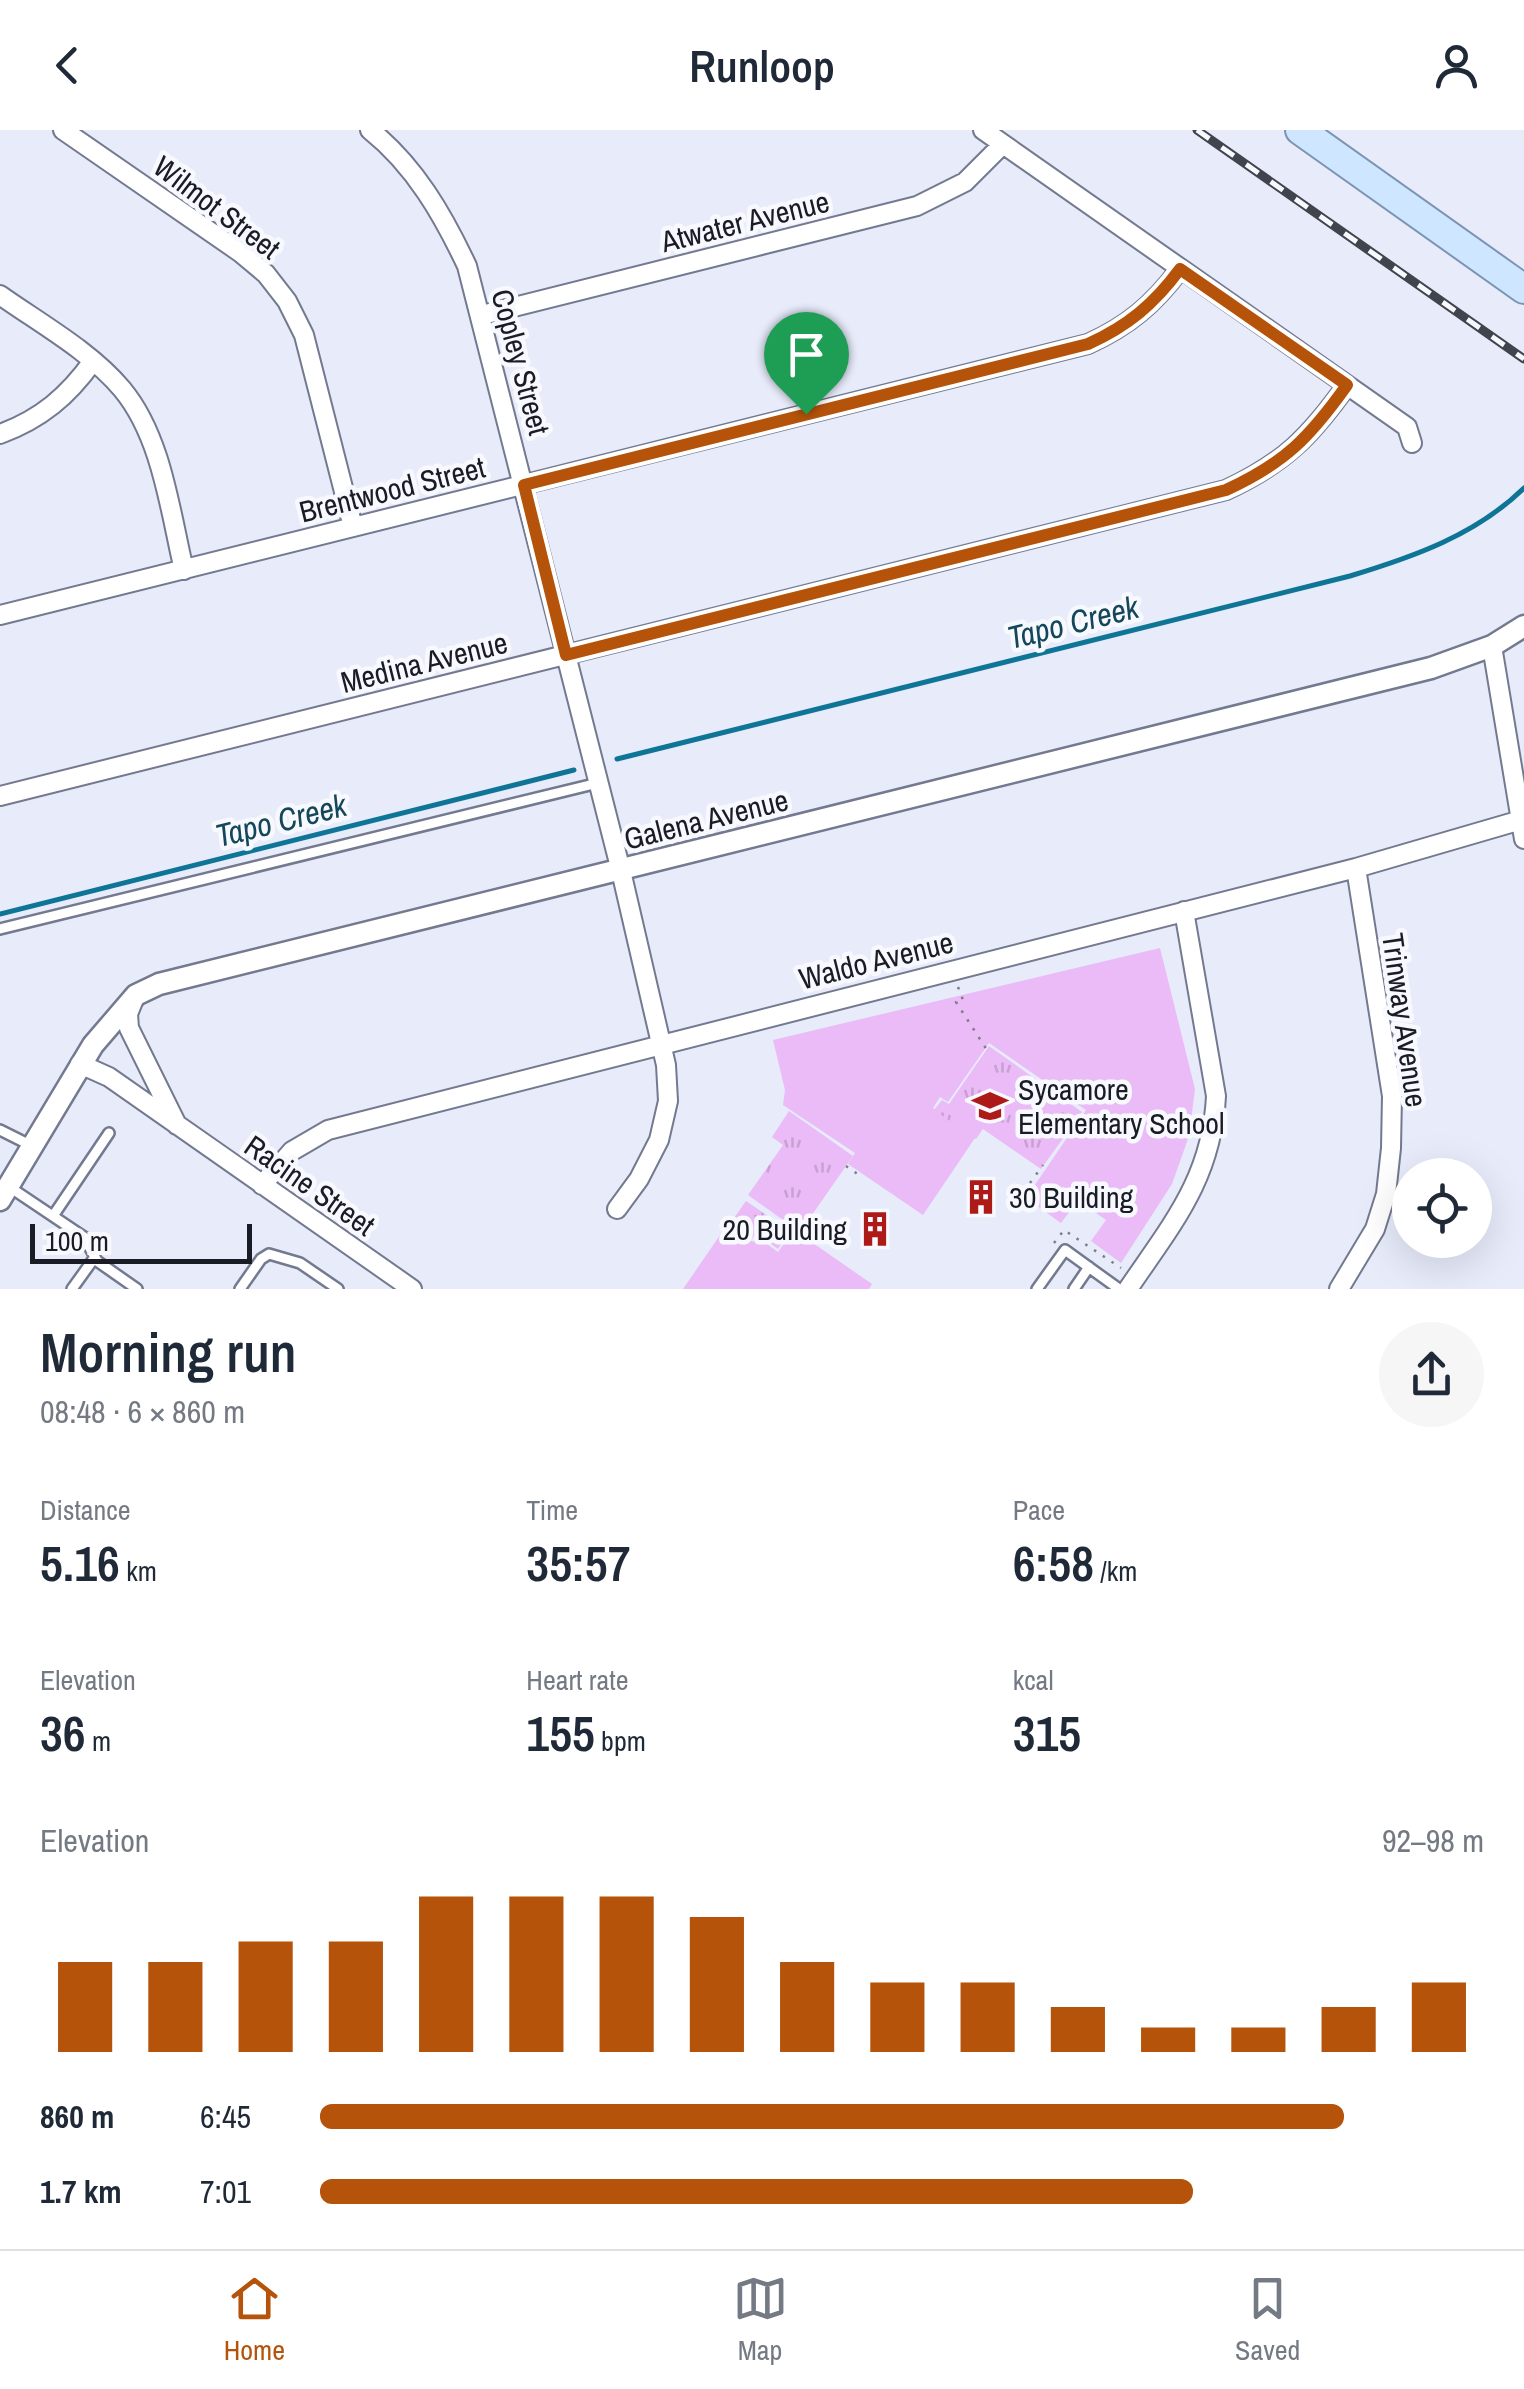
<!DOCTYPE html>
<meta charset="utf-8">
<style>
body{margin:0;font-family:"Archivo Narrow",sans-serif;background:#f6f6f7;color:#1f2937;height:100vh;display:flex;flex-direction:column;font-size:38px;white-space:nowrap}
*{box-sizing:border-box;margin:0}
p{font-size:32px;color:#747a83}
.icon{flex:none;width:55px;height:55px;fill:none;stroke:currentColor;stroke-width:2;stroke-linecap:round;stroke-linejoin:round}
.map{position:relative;height:1159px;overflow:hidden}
.panel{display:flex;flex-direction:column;background:#fff;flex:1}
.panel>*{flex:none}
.buttons{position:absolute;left:1392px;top:1028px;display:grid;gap:20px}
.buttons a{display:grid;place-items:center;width:100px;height:100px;border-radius:50%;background:#fff;box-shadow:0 10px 40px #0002;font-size:50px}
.scale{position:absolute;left:30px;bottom:25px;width:222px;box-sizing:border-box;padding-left:10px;border:5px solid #191c24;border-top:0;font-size:28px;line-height:35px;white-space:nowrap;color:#191c24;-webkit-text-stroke:8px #f7f9fe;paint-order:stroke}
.pin{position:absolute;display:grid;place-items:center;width:85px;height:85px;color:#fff;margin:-102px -42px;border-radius:50% 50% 50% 0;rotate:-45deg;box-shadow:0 0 10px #0007}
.pin .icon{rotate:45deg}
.round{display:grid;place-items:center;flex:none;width:105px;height:105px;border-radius:52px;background:#f6f6f7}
.summary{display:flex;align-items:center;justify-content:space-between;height:170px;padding:0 40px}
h1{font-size:55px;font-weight:600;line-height:75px}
.figures{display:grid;grid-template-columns:repeat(3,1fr);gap:15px;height:170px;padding:10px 40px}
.figures div{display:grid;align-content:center}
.figures b{font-size:50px;font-weight:600}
.figures small{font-size:28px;font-weight:400}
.figures p{font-size:28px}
.chart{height:280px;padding:20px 40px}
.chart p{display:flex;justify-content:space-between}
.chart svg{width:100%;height:180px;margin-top:10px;stroke:#b45309;stroke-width:6}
ul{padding:0 40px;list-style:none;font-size:32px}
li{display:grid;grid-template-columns:160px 120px 1fr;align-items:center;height:75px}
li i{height:25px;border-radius:12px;background:#b45309}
header{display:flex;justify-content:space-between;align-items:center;height:130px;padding:0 40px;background:#fff;font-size:45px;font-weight:600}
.tab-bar{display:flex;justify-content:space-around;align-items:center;height:140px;border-top:2px solid #e0e1e3;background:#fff;font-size:28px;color:#747a83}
.tab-bar a{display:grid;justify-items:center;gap:5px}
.tab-bar .selected{color:#b45309}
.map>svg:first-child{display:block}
.grass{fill:#eabbf6}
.park{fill:url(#park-tufts)}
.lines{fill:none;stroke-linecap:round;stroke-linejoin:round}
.stream{stroke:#0f7596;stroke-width:5}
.service-casing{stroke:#73798f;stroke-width:14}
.minor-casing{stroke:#73798f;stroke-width:22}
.tertiary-casing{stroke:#73798f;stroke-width:25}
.primary-casing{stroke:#7a94b2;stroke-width:32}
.path{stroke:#7b7e8a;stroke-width:2.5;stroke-dasharray:2.5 8;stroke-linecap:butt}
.service{stroke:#fff;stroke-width:9}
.minor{stroke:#fff;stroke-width:18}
.tertiary{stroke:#fff;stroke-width:20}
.primary{stroke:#cee6ff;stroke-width:28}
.rail-casing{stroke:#40444d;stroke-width:9}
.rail{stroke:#f7f9fe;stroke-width:5;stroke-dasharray:15;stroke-linecap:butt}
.route-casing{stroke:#fff;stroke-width:20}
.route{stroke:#b45309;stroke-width:12}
.labels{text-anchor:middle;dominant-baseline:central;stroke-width:9;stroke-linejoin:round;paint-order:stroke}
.street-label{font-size:30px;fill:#191c24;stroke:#f7f9fe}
.poi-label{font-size:30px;fill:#191c24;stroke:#f7f9fe;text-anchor:start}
.water-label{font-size:32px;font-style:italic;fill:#15475a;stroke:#f7f9fe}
</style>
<header><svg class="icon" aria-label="back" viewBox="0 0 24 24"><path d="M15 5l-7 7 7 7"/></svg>Runloop<svg class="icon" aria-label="person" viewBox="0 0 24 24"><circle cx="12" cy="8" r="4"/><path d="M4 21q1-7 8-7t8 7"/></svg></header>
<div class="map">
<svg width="1524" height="1159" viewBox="0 0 1524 1159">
<defs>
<pattern id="park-tufts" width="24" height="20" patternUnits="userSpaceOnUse" patternTransform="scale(2.5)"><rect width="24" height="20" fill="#eabbf6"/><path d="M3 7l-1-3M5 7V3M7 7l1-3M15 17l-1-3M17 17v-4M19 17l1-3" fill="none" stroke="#c8a0d3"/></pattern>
</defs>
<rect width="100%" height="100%" fill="#e7ebfa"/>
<path class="grass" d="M 1160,818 L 1195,959 L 1189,1006 L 1172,1054 L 1121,1133 L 1091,1111 L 1106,1090 L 1078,1070 L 1061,1093 L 1026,1068 L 1086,980 L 989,913 L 948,972 L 940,967 L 933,978 L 975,1008 L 923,1085 L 848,1034 L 855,1023 L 783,975 L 785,960 L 773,910 Z
M 727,1095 L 753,1112 L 757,1107 L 778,1122 L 794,1100 L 872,1154 L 869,1159 L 683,1159 Z"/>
<path class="park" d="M 989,916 L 1082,982 L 1041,1039 L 983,999 L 976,1009 L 934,980 L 942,970 L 949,974 Z
M 789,981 L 853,1026 L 800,1102 L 748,1065 L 783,1015 L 772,1007 Z
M 746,1071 L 790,1101 L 778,1119 L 756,1103 L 751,1110 L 729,1095 Z"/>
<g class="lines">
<path class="stream" d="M 617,629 L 1350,446 C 1413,427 1476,405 1524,358
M 0,784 L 574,640"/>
<defs>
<path id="service" d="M 0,799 L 598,653
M 0,1000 L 32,1016
M 8,1056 L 84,1107 L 97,1131 L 137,1159
M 53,1086 L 109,1003
M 72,1159 L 95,1127
M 240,1159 L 261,1129 L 269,1124 L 300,1133 L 338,1159
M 1037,1159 L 1065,1120 L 1119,1159
M 1074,1159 L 1089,1137"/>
<path id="minor" d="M 63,0 L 241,123 L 266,144 L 287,171 L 304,205 L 353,397
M 370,0 C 415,36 443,85 467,136 L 621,741 L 666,935 L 668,971 L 659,1010 L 639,1049 L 617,1079
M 983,0 L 1407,297 L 1412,313
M 0,165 C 41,194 90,221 122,259 C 162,307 170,381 184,440
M 482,185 L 917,76 L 965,52 L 1003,14
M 0,304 C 41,289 68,266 93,231
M 0,485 L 1088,214 C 1128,196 1154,174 1180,139
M 1492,516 L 1524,709
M 0,666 L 1226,360 C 1284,333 1310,307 1347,255
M 134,869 L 128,884 L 129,898 L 177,995
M 80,934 L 109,947 L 412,1159
M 262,1055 L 292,1021 L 328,1000 L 1356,738 L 1521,690
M 1128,1159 C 1172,1094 1212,1048 1216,966 L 1184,781
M 1339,1159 L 1375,1099 L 1386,1064 L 1391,1018 L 1392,966 L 1356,738"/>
<path id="tertiary" d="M 0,1070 L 93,915 L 136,865 L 159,854 L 1431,538 L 1492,516 L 1524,496"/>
<path id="primary" d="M 1300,0 L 1524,159"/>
</defs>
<use href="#service" class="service-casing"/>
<use href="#minor" class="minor-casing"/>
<use href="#tertiary" class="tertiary-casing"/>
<use href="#primary" class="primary-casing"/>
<path class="path" d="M 958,857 L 963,870 L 956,872 L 987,920
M 846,1036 L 862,1047
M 1030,1053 L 1043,1035
M 808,1090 L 824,1101
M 1054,1113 L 1064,1100 L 1121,1138"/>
<use href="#service" class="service"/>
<use href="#minor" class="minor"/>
<use href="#tertiary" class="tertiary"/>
<use href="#primary" class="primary"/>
<defs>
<path id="rail" d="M 1197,0 L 1524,229"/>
</defs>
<use href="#rail" class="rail-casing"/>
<use href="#rail" class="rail"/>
</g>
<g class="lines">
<defs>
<path id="route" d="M 1180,139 L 1347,255 C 1310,307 1285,333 1226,360 L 566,525 L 524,355 L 1088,214 C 1128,196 1154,174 1180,139 Z"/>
</defs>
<use href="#route" class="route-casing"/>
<use href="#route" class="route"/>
</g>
<defs>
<symbol id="school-bare" viewBox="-9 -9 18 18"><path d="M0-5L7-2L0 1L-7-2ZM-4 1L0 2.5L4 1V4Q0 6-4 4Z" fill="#ac1b18" stroke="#f7f9fe" stroke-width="2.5" paint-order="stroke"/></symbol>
<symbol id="building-bare" viewBox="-9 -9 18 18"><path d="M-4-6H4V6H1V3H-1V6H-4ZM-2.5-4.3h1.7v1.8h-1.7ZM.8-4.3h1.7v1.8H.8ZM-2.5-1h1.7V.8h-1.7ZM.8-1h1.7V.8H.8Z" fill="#ac1b18" stroke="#f7f9fe" stroke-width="2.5" paint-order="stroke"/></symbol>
</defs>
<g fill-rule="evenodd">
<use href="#school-bare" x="965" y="951" width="50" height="50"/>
<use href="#building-bare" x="956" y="1042" width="50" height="50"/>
<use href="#building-bare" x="850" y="1074" width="50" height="50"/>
</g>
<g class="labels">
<g class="street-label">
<text transform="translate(217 77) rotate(37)">Wilmot Street</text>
<text transform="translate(745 91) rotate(-14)">Atwater Avenue</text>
<text transform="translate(521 232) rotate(75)">Copley Street</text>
<text transform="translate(392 359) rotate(-14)">Brentwood Street</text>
<text transform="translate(424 532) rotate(-14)">Medina Avenue</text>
<text transform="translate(706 689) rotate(-14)">Galena Avenue</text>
<text transform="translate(876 830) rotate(-14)">Waldo Avenue</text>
<text transform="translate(1405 890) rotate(82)">Trinway Avenue</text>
<text transform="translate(310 1055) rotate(35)">Racine Street</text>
</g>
<g class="poi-label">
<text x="1018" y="959">Sycamore<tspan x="1018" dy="34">Elementary School</tspan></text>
<text x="1009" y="1067">30 Building</text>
<text x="847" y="1099" text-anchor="end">20 Building</text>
</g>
<g class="water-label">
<text transform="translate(1073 492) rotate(-14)">Tapo Creek</text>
<text transform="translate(281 690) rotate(-14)">Tapo Creek</text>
</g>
</g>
</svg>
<div class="buttons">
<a><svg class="icon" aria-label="locate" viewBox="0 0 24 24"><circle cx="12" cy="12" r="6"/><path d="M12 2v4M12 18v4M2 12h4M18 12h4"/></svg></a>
</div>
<div class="scale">100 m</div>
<div class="pin" style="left:806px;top:284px;background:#1e9e55"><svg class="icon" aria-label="arrive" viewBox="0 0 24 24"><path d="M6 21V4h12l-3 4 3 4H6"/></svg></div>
</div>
<section class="panel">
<div class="summary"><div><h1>Morning run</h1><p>08:48 · 6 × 860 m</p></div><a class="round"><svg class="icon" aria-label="share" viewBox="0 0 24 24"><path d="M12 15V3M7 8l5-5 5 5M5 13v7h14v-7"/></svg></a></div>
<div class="figures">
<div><p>Distance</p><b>5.16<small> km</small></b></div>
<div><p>Time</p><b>35:57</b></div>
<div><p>Pace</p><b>6:58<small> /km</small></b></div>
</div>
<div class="figures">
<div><p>Elevation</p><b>36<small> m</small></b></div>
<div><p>Heart rate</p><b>155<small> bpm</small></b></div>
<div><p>kcal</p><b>315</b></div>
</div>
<div class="chart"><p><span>Elevation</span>92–98 m</p>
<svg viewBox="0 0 160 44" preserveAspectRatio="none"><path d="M5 44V22M15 44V22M25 44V17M35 44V17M45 44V6M55 44V6M65 44V6M75 44V11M85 44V22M95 44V27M105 44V27M115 44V33M125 44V38M135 44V38M145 44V33M155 44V27"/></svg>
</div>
<ul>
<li><b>860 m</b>6:45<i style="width:88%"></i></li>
<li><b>1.7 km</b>7:01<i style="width:75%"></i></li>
</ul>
</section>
<nav class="tab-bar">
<a class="selected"><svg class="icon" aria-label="home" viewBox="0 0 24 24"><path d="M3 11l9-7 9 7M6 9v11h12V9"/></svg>Home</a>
<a><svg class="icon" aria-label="map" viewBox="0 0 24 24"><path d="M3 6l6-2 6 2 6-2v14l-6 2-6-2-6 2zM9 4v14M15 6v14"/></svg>Map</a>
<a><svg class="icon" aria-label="saved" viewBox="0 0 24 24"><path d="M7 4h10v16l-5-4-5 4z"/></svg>Saved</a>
</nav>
